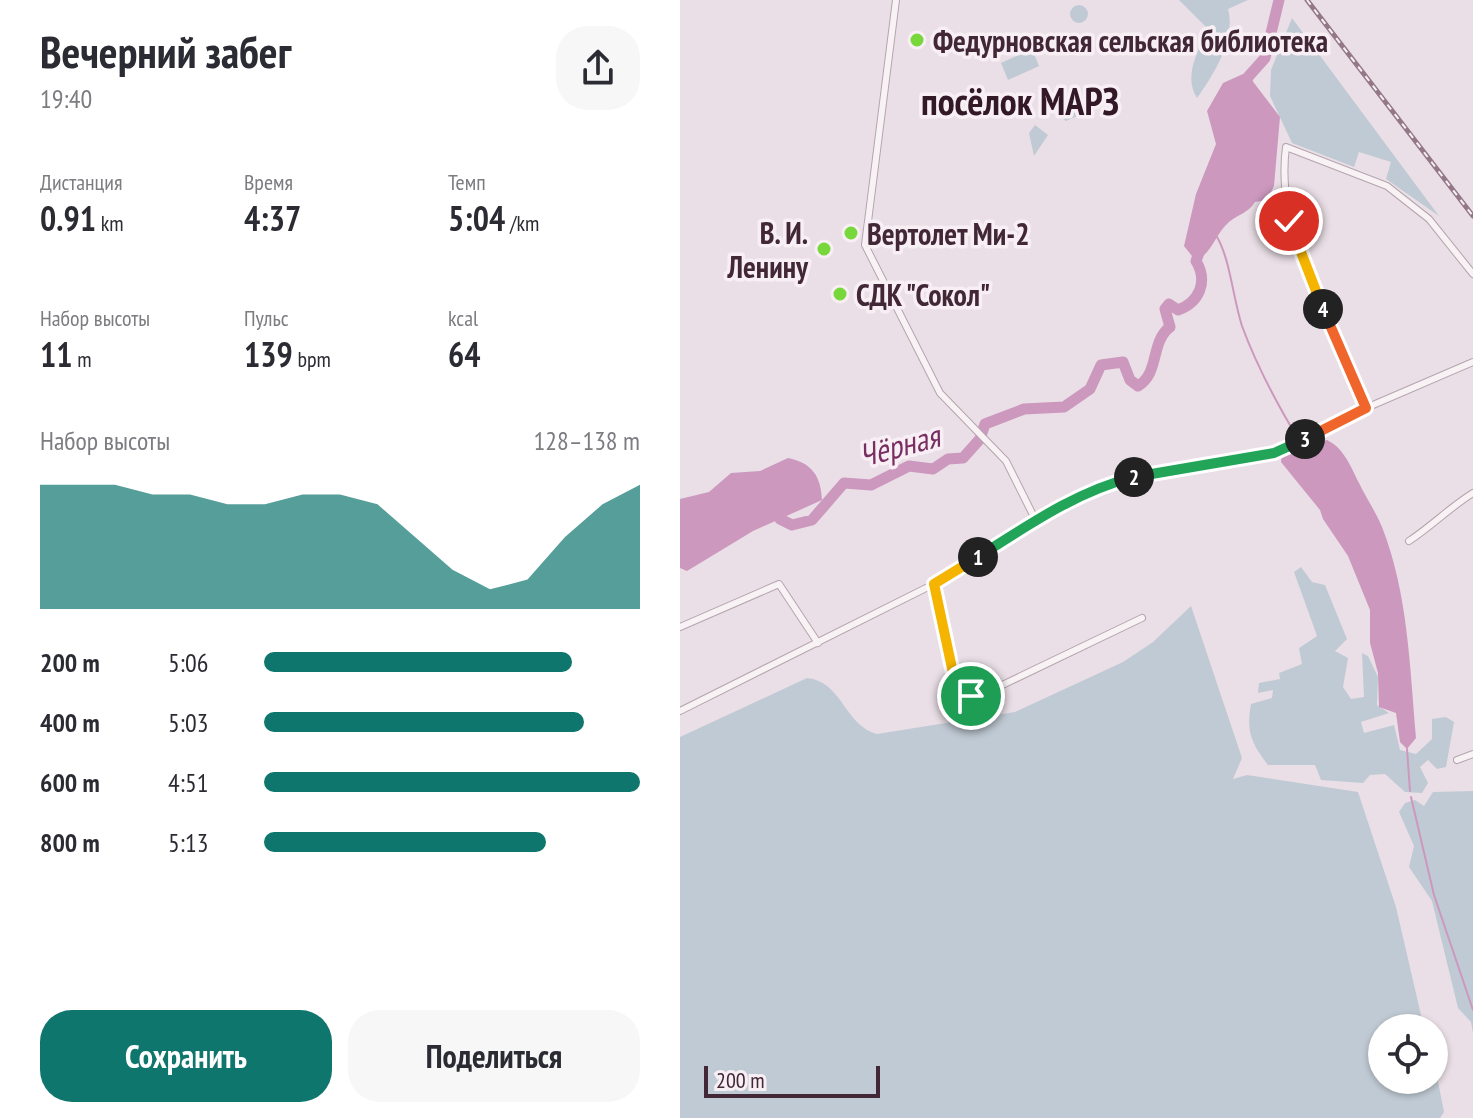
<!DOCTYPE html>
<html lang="ru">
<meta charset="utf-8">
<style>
body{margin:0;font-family:"PT Sans Narrow",sans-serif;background:#f7f7f7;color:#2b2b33;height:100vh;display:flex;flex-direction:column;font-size:30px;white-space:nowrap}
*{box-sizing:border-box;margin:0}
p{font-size:26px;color:#7c7c81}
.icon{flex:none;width:44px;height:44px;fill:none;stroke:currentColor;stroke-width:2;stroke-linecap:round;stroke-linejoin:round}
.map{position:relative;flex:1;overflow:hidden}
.sheet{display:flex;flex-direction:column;background:#fff;width:680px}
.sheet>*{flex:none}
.tools{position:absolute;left:688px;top:1014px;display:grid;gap:16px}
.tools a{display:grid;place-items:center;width:80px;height:80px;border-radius:50%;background:#fff;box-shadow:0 2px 6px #0004;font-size:40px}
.scale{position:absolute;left:24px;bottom:20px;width:176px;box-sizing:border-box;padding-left:8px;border:4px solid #422737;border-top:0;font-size:22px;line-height:28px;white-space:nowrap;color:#422737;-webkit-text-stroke:6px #f7eff4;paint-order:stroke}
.pin{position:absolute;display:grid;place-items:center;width:68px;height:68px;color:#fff;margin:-34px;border:4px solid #fff;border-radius:50%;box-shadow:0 2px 8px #0007}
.km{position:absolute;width:40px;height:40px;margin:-20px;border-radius:50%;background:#222;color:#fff;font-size:22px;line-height:40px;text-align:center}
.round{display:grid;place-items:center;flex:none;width:84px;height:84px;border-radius:32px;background:#f7f7f7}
.summary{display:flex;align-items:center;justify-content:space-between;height:136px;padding:0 40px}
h1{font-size:44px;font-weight:700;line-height:60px}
.figures{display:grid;grid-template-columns:repeat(3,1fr);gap:12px;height:136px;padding:8px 40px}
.figures div{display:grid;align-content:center}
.figures b{font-size:34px;font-weight:700}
.figures small{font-size:22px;font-weight:400}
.figures p{font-size:22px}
.chart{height:224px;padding:16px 40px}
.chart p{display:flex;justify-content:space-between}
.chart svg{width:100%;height:144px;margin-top:8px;fill:#0f766e;opacity:.7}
.primary-button{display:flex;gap:16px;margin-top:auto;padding:16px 40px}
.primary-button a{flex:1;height:92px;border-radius:32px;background:#0f766e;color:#fff;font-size:32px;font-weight:700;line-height:92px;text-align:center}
.primary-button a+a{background:#f7f7f7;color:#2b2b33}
ul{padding:0 40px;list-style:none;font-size:26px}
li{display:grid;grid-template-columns:128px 96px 1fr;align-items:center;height:60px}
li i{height:20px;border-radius:10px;background:#0f766e}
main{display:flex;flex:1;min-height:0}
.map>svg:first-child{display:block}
.green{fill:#c0cad4}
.water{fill:#cc98be}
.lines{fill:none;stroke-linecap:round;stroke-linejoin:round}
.stream{stroke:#cc98be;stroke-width:2}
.river{stroke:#cc98be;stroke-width:11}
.minor-casing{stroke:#b4a4ae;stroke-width:8}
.minor{stroke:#f8f2f5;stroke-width:6}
.rail-casing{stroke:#947889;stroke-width:5}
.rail{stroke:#f7eff4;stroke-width:2;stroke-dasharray:6;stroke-linecap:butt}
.split-1-casing{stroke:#fff;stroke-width:16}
.split-2-casing{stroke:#fff;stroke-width:16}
.split-3-casing{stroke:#fff;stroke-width:16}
.split-4-casing{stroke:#fff;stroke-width:16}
.split-5-casing{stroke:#fff;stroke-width:16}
.split-1{stroke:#f5b400;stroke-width:10}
.split-2{stroke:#22a559;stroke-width:10}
.split-3{stroke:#22a559;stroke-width:10}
.split-4{stroke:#f0652b;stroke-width:10}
.split-5{stroke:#f5b400;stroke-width:10}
.poi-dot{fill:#78d83b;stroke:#f7eff4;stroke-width:3}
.labels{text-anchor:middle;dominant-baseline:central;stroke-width:7;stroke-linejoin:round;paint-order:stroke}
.poi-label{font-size:30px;font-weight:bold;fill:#422737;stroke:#f7eff4;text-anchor:start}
.water-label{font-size:32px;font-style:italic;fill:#792e61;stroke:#f7eff4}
.district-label{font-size:38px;font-weight:bold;fill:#331928;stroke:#f7eff4}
</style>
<main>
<section class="sheet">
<div class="summary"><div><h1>Вечерний забег</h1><p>19:40</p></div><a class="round"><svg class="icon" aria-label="share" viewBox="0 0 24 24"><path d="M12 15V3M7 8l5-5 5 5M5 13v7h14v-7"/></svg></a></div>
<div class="figures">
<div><p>Дистанция</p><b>0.91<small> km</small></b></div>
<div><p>Время</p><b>4:37</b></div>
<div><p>Темп</p><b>5:04<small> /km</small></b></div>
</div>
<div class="figures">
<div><p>Набор высоты</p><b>11<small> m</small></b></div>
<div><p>Пульс</p><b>139<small> bpm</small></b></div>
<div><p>kcal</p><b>64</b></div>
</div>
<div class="chart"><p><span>Набор высоты</span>128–138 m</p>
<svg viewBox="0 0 160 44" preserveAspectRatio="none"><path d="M0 44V6L10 6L20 6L30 9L40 9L50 12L60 12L70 9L80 9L90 12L100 22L110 32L120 38L130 35L140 22L150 12L160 6V44z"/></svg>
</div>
<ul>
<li><b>200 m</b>5:06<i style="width:82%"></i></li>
<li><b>400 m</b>5:03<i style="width:85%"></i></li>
<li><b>600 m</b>4:51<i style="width:100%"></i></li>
<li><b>800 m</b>5:13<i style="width:75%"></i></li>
</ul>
<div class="primary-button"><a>Сохранить</a><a>Поделиться</a></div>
</section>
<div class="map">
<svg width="793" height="1118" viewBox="0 0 793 1118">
<rect width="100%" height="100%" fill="#eadfe6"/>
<path class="green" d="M 499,0 L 568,0 L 548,9 C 556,39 534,74 517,98 C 503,76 518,51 528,29 Z
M390 14a9 9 0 1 1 18 0a9 9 0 1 1-18 0Z
M 612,18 L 759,216 L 706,179 L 711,162 L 679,152 L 674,167 L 612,143 L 590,96 L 591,70 Z
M 352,49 L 359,66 L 328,80 L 321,63 Z
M 401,100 L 406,112 L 386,121 L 374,112 Z
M 355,125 L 368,135 L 354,156 L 349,133 Z
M 621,567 L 632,582 L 645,585 L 667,639 L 655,651 L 668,658 L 663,687 L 671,699 L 684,697 L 682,653 L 688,656 L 698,677 L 697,705 L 709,713 L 681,722 L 684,733 L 714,725 L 720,750 L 736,754 L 752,739 L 752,719 L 766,717 L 774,722 L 766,767 L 757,769 L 748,760 L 740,767 L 748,783 L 742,793 L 725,792 L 705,774 L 690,775 L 683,783 L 641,780 L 635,765 L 588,765 C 571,743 566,731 571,704 L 592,698 L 593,690 L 578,693 L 579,683 L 600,679 L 599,673 L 622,664 L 619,648 L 637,636 L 614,572 Z
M 511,606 L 562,758 L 553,779 L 567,775 L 678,792 L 716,907 L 744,1028 L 702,1028 L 702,1080 L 754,1080 L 754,1061 L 764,1112 L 760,1118 L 0,1118 L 0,737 L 127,678 C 162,681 164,725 197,734 L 335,712 L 443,662 L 473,642 Z
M 793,791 L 793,1033 L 791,1022 L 778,1008 L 752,901 L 729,867 L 734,846 L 719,812 L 725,803 L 735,800 L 744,806 L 753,792 Z"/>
<path class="water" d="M 563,74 L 571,79 L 600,117 L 594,186 L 587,200 L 575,202 C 568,213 559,214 549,222 C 535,234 533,252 516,261 L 504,246 L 516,194 L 536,144 L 527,111 L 543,83 Z
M 647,440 C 664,448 671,467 679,483 C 686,498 696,512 702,527 C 728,593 730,668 736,738 L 727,749 L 720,742 L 716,713 L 699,707 L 698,673 L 690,643 L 690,610 L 668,556 L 643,519 L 640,510 L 601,462 L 602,454 Z
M 108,458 C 132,463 141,476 142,500 L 73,531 L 7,571 L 0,568 L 0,499 L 29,492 L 51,473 L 80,471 Z"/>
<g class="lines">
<path class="stream" d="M 537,237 C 550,259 553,298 562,326 C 576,364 596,402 617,437
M 727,749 L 730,791
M 731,797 L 754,895 L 793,1010"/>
<path class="river" d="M 564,92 L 568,77 L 585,58 L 599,0
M 100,519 L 112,525 L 132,520 L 164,483 L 191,485 L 229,466 L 253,469 L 268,459 L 283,458 L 300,439 L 305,424 L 344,409 L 384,407 L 410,389 L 421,365 L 443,362 L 450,380 L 458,386 C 480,373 470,342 490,327 L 485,309 L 489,304 L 498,310 C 520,302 528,281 516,261 L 521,247"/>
<defs>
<path id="minor" d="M 216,0 L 185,245 L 260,393 L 326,461 L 355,519
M 686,408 C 652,329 594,235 606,147 L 707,186 L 749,219 L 793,274
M 729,541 C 752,526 769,508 793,493
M 254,584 L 276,687 L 285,696 L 314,689 L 462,618
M 0,627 L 99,584 L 138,643
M 0,711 L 254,584 L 355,519 L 421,486 L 479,471 L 594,453 L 686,408 L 793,362
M 777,760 L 793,754"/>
</defs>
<use href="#minor" class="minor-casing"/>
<use href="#minor" class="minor"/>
<defs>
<path id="rail" d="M 627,0 L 793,216"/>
</defs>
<use href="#rail" class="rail-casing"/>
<use href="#rail" class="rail"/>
</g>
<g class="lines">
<defs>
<path id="split-1" d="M 291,696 L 285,696 L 276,687 L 254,584 L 298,557"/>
<path id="split-2" d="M 298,557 C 347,526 397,491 454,477"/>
<path id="split-3" d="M 454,477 L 594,453 L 625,439"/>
<path id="split-4" d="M 625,439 L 686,408 L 643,309"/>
<path id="split-5" d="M 609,221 L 643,309"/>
</defs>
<use href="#split-1" class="split-1-casing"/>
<use href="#split-2" class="split-2-casing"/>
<use href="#split-3" class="split-3-casing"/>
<use href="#split-4" class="split-4-casing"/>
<use href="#split-5" class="split-5-casing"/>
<use href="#split-1" class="split-1"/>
<use href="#split-2" class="split-2"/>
<use href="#split-3" class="split-3"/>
<use href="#split-4" class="split-4"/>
<use href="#split-5" class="split-5"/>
</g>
<g class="poi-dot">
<circle cx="237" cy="40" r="8"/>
<circle cx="171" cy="233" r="8"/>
<circle cx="144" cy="249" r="8"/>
<circle cx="160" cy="294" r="8"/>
</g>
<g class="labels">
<g class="poi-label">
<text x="253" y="40">Федурновская сельская библиотека</text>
<text x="128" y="232" text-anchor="end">В. И.<tspan x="128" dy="34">Ленину</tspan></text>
<text x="187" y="233">Вертолет Ми-2</text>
<text x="176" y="294">СДК "Сокол"</text>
</g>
<g class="water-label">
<text transform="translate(219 445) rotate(-15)">Чёрная</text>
</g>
<g class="district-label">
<text x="340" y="100">посёлок МАРЗ</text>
</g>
</g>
</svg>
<div class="tools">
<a><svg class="icon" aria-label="locate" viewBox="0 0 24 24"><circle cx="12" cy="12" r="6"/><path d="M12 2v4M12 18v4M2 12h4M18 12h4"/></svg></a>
</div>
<div class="scale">200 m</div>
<div class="pin" style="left:291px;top:696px;background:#1e9e55"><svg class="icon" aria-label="arrive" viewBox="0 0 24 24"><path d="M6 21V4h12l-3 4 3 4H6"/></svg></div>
<div class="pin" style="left:609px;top:221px;background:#d93025"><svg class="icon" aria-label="check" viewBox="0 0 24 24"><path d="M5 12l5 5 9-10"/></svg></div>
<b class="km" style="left:298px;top:557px">1</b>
<b class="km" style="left:454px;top:477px">2</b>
<b class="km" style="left:625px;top:439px">3</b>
<b class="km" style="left:643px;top:309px">4</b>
</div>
</main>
